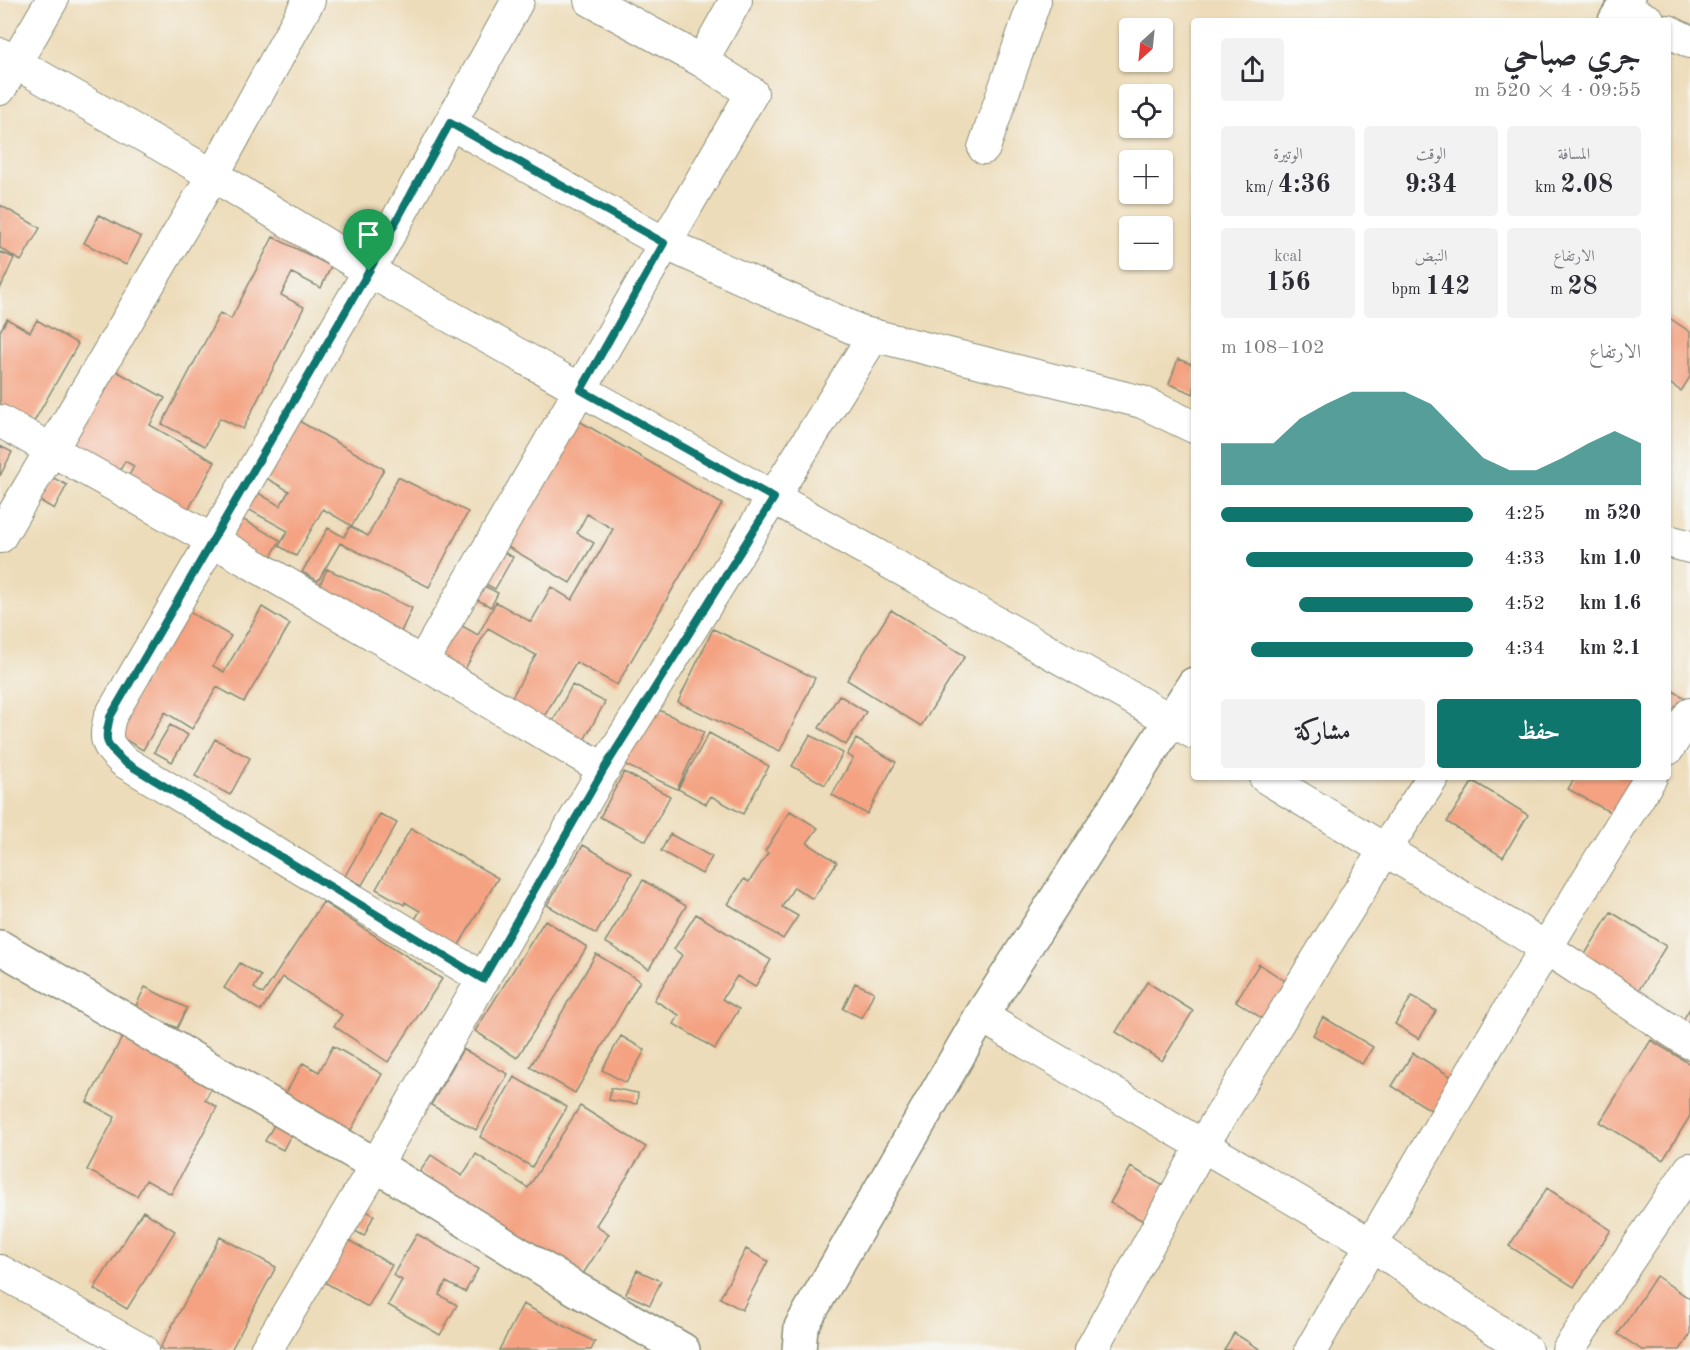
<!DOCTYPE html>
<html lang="ar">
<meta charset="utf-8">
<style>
body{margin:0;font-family:"Old Standard TT",Amiri,serif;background:#f2f2f3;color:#2b2b33;direction:rtl;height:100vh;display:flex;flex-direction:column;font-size:22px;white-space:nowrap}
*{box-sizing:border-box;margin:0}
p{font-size:20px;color:#7c7c81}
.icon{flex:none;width:33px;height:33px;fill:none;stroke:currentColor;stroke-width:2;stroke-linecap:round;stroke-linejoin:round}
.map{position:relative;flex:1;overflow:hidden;direction:ltr}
.side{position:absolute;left:1191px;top:18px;width:480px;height:762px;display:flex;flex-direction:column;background:#fff;border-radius:6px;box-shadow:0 2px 4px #0004;direction:rtl}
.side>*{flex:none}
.needle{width:39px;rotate:207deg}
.tools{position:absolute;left:1119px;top:18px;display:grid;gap:12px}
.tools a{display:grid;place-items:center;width:54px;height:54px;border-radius:6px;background:#fff;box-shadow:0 2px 4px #0004;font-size:30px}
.pin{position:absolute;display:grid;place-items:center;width:51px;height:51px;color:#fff;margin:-62px -26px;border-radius:50% 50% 50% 0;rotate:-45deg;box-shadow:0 0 6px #0007}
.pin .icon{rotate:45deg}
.round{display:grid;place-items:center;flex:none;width:63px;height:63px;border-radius:6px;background:#f2f2f3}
.summary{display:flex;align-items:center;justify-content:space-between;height:102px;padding:0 30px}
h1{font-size:33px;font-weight:600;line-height:45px}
.metrics{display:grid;grid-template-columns:repeat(3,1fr);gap:9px;height:102px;padding:6px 30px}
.metrics div{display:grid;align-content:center;border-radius:6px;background:#f2f2f3;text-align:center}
.metrics b{font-size:26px;font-weight:600}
.metrics small{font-size:16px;font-weight:400}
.metrics p{font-size:16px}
.chart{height:168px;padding:12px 30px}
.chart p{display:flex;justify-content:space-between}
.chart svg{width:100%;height:108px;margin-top:6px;fill:#0f766e;opacity:.7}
.primary-button{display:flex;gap:12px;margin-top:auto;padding:12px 30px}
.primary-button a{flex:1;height:69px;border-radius:6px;background:#0f766e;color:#fff;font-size:24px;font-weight:600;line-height:69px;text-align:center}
.primary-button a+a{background:#f2f2f3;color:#2b2b33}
ul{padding:0 30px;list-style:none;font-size:20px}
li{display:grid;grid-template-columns:96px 72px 1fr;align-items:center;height:45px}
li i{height:15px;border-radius:8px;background:#0f766e}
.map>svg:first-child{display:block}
.building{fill:#f4a281}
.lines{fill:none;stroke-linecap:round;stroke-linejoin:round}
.minor-casing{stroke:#868c76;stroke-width:34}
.tertiary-casing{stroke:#868c76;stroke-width:36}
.minor{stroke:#fff;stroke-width:32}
.tertiary{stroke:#fff;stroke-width:33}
.route-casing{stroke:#fff;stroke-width:12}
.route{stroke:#0f766e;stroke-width:8}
</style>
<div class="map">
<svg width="1690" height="1350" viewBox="0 0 1690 1350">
<rect width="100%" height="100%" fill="#f6f6f2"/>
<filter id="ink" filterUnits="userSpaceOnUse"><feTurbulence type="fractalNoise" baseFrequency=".0167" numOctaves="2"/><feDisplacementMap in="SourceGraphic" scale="12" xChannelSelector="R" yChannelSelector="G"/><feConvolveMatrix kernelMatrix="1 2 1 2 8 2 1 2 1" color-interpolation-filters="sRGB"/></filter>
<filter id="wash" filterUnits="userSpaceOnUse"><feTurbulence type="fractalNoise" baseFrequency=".008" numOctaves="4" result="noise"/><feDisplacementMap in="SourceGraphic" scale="24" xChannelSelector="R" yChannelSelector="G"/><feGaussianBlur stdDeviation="1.35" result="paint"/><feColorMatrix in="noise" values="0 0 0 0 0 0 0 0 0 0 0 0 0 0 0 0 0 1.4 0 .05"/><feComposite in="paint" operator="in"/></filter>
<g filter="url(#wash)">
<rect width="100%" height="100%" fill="#eddcb9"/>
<g id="blocks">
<path class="building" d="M 0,205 L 40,228 L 21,261 L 0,248 Z
M 99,215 L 141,237 L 126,265 L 84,243 Z
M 273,237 L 331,266 L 321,288 L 292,273 L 281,295 L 304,307 L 243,429 L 220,418 L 205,446 L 162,424 L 220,313 L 231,319 Z
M 0,252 L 14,258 L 0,289 Z
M 1668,317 L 1690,332 L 1690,377 L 1681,391 L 1668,382 Z
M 7,319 L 30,332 L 37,320 L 78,344 L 32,425 L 0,406 L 0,331 Z
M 1178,359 L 1194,365 L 1194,394 L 1169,384 Z
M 100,362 L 165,398 L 150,425 L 215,462 L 182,521 L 123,487 L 134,466 L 125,461 L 115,480 L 68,454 L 56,475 L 38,464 Z
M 562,411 L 722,504 L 617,685 L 576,662 L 538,727 L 505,709 L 536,655 L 488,628 L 455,687 L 415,664 L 443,615 L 478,635 L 496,602 L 531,622 L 551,587 L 572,600 L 613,529 L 587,514 L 577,533 L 594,543 L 570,583 L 491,537 Z
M 299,421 L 384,469 L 352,526 L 323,509 L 296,556 L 279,546 L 288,531 L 246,508 L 255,491 L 280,506 L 289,491 L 266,478 Z
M 0,446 L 12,452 L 0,476 Z
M 42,472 L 67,485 L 54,509 L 30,495 Z
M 398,477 L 468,512 L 429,587 L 340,543 L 318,581 L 302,572 L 328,528 L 344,537 L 350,526 L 368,536 Z
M 240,518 L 280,540 L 269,561 L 229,539 Z
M 494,547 L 513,557 L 495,589 L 476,579 Z
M 327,569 L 412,608 L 399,636 L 317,591 Z
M 473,580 L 498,593 L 491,607 L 466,594 Z
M 262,607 L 290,624 L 244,702 L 217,687 L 192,729 L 165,712 L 143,750 L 114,733 L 186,610 L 231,636 L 213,666 L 224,672 Z
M 891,610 L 965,656 L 921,726 L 847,680 Z
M 713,629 L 815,678 L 780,751 L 678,702 Z
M 572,685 L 605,702 L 583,742 L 551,725 Z
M 1668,688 L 1687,699 L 1668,730 Z
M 839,695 L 866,712 L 846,745 L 819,728 Z
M 647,704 L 704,732 L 677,789 L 619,762 Z
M 170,725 L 188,735 L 172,762 L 154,752 Z
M 709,733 L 769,766 L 743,814 L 711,796 L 706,804 L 678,789 Z
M 810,735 L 843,753 L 825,785 L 792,766 Z
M 215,739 L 250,758 L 230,795 L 195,776 Z
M 856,739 L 896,762 L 867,814 L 832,795 L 853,758 L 847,755 Z
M 624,772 L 670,796 L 646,841 L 600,817 Z
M 1575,777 L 1631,777 L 1635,779 L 1615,815 L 1568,789 Z
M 1473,781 L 1528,815 L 1503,857 L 1447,822 Z
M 790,811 L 818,828 L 807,843 L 837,862 L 813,899 L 794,887 L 782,907 L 798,916 L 783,939 L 728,904 L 744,879 L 749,882 L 768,853 L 765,851 Z
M 380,814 L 397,823 L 362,885 L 345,876 Z
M 411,828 L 498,878 L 455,952 L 411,926 L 420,911 L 405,902 L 404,905 L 376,889 Z
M 670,834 L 712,857 L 702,874 L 661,851 Z
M 583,845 L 632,873 L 596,934 L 547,905 Z
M 643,880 L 686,906 L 649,969 L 605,942 Z
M 323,902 L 442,979 L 388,1062 L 334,1026 L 342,1015 L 283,977 L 261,1011 L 224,988 L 240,963 L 261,976 L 254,988 L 263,994 Z
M 1611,912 L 1666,946 L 1637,993 L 1582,959 Z
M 696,914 L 771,960 L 755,987 L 737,976 L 722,999 L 739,1009 L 715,1049 L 674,1024 L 679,1015 L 654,1000 L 682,955 L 674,949 Z
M 545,920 L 587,947 L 517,1058 L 475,1031 Z
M 596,954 L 640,981 L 575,1093 L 530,1067 Z
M 1259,964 L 1290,984 L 1266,1021 L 1236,1001 Z
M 1147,982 L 1193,1011 L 1162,1061 L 1116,1032 Z
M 855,983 L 874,992 L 862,1018 L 843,1009 Z
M 145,987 L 187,1008 L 177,1028 L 135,1008 Z
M 1412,996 L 1436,1011 L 1419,1039 L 1395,1024 Z
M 1690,1008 L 1690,1034 L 1679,1027 Z
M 1323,1017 L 1373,1047 L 1362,1064 L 1313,1035 Z
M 123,1036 L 213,1085 L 205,1100 L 217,1107 L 171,1194 L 146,1180 L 137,1196 L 87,1170 L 115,1117 L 87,1102 Z
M 621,1036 L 645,1050 L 626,1083 L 602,1070 Z
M 1651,1040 L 1690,1064 L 1690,1116 L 1663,1160 L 1600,1122 Z
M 333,1046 L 382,1074 L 341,1148 L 275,1112 L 303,1063 L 319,1072 Z
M 463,1049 L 508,1074 L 476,1130 L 431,1105 Z
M 1413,1053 L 1455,1079 L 1434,1112 L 1392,1086 Z
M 514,1077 L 567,1107 L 532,1167 L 480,1137 Z
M 611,1088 L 638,1093 L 637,1104 L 609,1100 Z
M 580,1106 L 646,1147 L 596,1225 L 609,1234 L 579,1280 L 419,1173 L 431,1155 L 462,1176 L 476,1154 L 528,1188 Z
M 279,1116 L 296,1125 L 283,1150 L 265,1141 Z
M 1131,1167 L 1167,1188 L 1147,1223 L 1110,1203 Z
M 1547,1188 L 1611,1230 L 1574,1287 L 1509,1246 Z
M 358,1207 L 374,1215 L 364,1236 L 348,1227 Z
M 143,1211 L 175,1231 L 127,1309 L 94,1289 Z
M 417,1234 L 478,1269 L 465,1292 L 446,1282 L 439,1295 L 457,1305 L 440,1335 L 388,1305 L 402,1280 L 393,1275 Z
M 220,1237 L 276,1267 L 231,1350 L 163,1350 L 160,1348 Z
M 343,1237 L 392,1265 L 368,1307 L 319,1279 Z
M 746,1249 L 768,1261 L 742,1310 L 720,1298 Z
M 637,1270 L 661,1281 L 650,1305 L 626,1294 Z
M 1656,1276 L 1690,1299 L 1690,1335 L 1680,1350 L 1642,1350 L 1618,1334 Z
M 523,1304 L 595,1342 L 591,1350 L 499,1350 Z
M 1234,1333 L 1261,1350 L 1224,1350 Z"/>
</g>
</g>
<g filter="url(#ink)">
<use href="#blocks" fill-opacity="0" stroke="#868c76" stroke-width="1.5"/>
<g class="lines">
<defs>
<path id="minor" d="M 1623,8 L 1649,21
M 1668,31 L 1690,42
M 0,54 L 213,175 L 369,271 L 1194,733
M 702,61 L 736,0
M 0,89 L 52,0
M 450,123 L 664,243 L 864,333 L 1142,402 L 1194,427
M 984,148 L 1035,0
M 0,421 L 212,540 L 604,769
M 0,537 L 213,175 L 309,0
M 1668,541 L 1690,547
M 422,663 L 752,93 L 702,61 L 590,0
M 1668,749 L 1690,714
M 1265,777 L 1545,947 L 1690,1043
M 484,979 L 123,761 C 106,744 104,741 110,717 L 369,271 L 518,0
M 981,1016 L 1371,1244 L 1526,1350
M 0,1271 L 142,1350
M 266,1350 L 376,1165 L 604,769 L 874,335
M 1091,1350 L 1202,1146 L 1384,851 L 1433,777
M 1311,1350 C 1421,1157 1533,966 1651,777
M 1568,1350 L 1690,1169"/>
<path id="tertiary" d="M 1615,21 L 1628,0
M 0,947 L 376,1165 L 571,1286 L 683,1350
M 799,1350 L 801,1327 L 981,1016 L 1194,684"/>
</defs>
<use href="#minor" class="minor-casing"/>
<use href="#tertiary" class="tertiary-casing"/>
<use href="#minor" class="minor"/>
<use href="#tertiary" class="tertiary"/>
</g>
</g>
<g class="lines" filter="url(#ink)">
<defs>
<path id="route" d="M 450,123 L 664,243 L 581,390 L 774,498 L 604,769 L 483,979 L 123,761 C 105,743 104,742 110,717 L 369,271 Z"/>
</defs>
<use href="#route" class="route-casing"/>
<use href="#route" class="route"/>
</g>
</svg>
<div class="tools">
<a><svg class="needle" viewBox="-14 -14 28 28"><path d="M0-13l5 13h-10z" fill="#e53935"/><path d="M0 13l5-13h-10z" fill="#7c7c81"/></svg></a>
<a><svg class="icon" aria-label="locate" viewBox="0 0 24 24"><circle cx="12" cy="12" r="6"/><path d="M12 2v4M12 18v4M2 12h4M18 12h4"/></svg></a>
<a>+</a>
<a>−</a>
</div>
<div class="pin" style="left:369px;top:271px;background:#1e9e55"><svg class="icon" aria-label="arrive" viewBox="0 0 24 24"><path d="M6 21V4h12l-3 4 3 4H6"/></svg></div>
<section class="side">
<div class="summary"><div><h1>جري صباحي</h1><p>09:55 · 4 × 520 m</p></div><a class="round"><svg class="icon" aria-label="share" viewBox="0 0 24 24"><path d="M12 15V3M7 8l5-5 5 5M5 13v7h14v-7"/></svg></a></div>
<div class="metrics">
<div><p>المسافة</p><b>2.08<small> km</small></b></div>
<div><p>الوقت</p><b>9:34</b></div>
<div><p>الوتيرة</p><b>4:36<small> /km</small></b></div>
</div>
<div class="metrics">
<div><p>الارتفاع</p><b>28<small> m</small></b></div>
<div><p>النبض</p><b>142<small> bpm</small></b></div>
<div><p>kcal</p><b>156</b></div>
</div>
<div class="chart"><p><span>الارتفاع</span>102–108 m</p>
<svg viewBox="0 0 160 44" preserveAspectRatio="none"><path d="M0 44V27L10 27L20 27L30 17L40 11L50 6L60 6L70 6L80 11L90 22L100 33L110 38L120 38L130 33L140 27L150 22L160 27V44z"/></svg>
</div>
<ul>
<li><b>520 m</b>4:25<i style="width:100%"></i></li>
<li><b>1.0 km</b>4:33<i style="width:90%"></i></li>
<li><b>1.6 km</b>4:52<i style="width:69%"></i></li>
<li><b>2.1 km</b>4:34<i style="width:88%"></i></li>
</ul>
<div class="primary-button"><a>حفظ</a><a>مشاركة</a></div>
</section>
</div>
